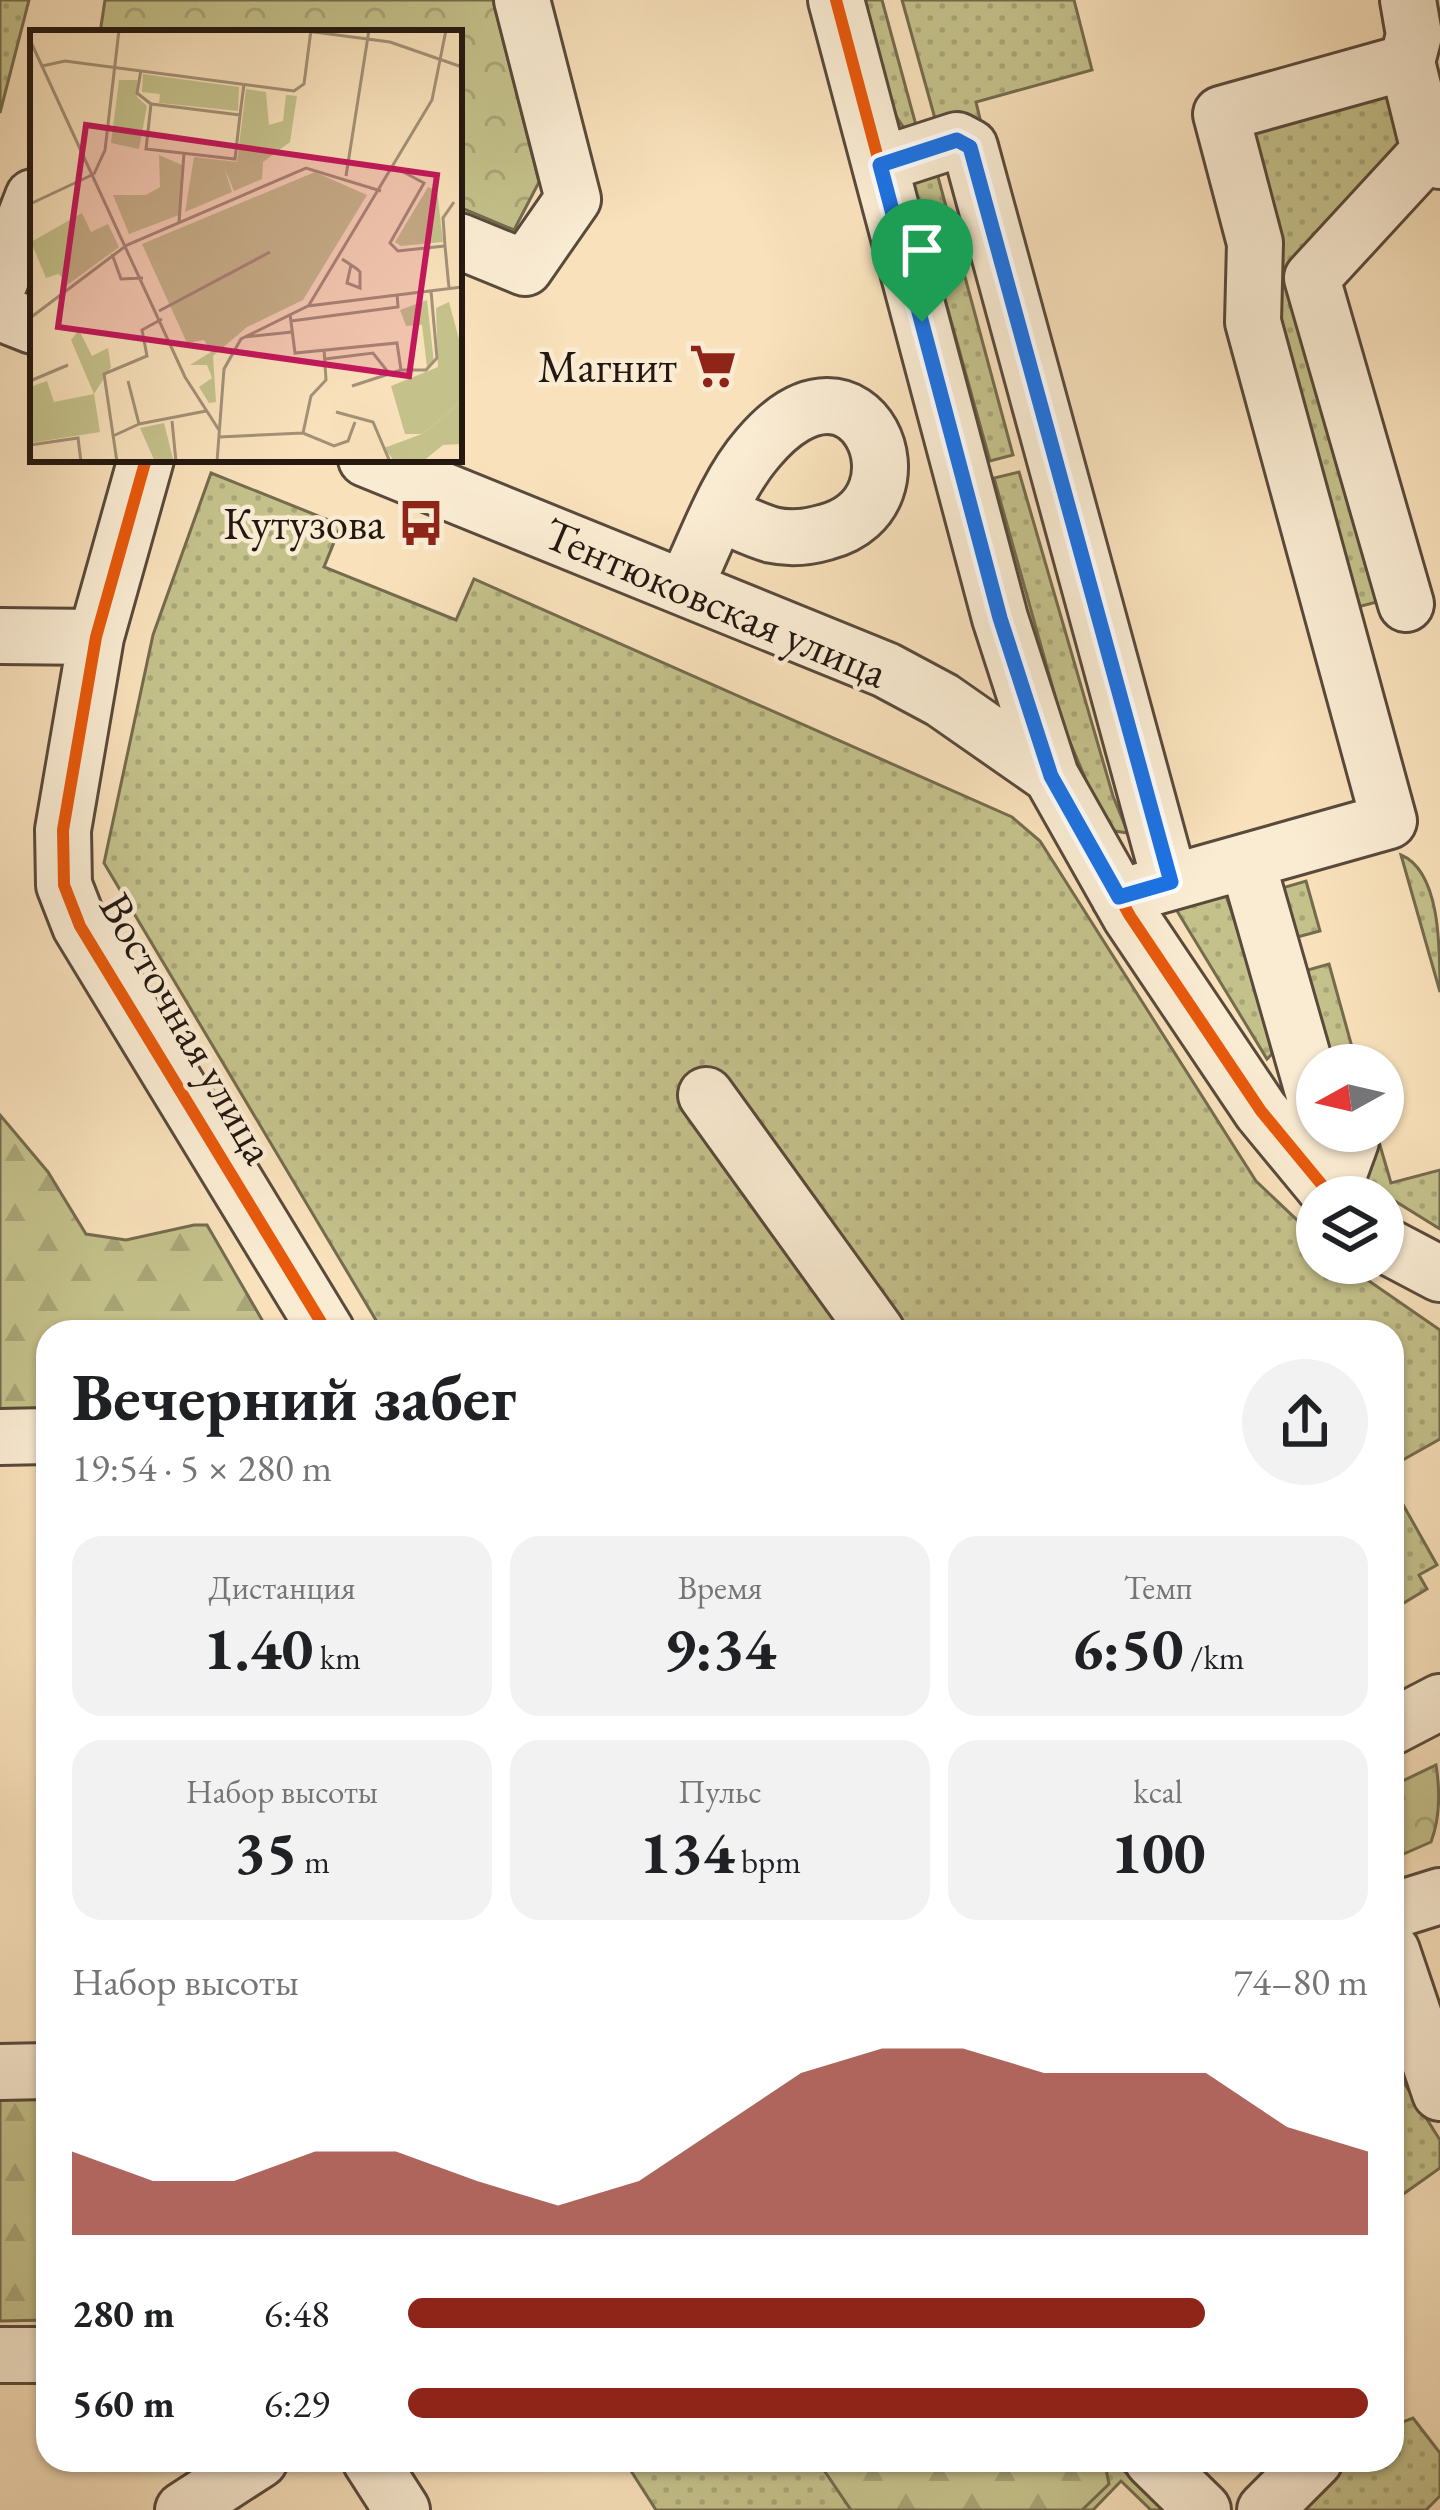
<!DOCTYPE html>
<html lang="ru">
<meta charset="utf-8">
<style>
body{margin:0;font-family:"EB Garamond",serif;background:#f2f2f2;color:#202124;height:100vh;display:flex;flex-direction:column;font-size:45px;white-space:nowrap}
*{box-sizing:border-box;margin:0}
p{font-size:39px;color:#757577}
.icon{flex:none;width:66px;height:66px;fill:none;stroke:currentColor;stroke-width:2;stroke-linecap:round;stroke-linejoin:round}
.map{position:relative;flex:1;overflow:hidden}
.sheet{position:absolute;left:36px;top:1320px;width:1368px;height:1152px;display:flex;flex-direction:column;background:#fff;border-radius:36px;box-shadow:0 3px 9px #0004}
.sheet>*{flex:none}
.needle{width:78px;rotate:262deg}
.fabs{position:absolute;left:1296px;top:1044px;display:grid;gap:24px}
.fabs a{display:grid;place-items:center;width:108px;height:108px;border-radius:50%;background:#fff;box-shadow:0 3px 9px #0004;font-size:60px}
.pin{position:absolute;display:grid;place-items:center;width:102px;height:102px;color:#fff;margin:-123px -51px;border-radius:50% 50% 50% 0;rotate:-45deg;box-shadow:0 0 12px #0007}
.pin .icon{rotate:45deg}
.round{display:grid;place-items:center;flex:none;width:126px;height:126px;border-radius:63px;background:#f2f2f2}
.summary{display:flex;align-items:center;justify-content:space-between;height:204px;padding:0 36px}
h1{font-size:66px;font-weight:700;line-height:90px}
.stats{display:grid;grid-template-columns:repeat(3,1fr);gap:18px;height:204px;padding:12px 36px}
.stats div{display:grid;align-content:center;border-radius:30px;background:#f2f2f2;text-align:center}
.stats b{font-size:60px;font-weight:700}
.stats small{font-size:33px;font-weight:400}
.stats p{font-size:33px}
.chart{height:336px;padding:24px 36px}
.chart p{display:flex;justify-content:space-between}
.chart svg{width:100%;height:216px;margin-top:12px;fill:#8f2418;opacity:.7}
ul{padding:0 36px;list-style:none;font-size:39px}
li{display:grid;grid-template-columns:192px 144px 1fr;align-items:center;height:90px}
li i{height:30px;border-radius:15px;background:#8f2418}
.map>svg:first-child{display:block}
.grass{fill:url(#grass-dots);stroke:#746c4e;stroke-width:3}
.forest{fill:url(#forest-firs);stroke:#746c4e;stroke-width:3}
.park{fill:url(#park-crowns);stroke:#746c4e;stroke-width:3}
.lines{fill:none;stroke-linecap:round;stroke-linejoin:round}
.minor-casing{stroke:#594a3c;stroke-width:60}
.minor{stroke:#faecd3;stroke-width:54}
.cycleway-casing{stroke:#faecd3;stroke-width:20}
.cycleway{stroke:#e8590c;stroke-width:12}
.route-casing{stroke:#fff;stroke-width:24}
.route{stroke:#1a73e8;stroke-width:15}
.labels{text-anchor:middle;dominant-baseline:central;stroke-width:9;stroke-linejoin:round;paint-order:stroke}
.poi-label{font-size:45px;fill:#241811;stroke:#faecd3;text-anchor:end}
.street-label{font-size:45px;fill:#241811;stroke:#faecd3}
.inset-road{fill:none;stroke:#a39177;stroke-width:3}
.view{fill:#c2185b;fill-opacity:0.15;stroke:#c2185b;stroke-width:6}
.inset-edge{fill:none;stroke:#241811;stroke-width:6}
</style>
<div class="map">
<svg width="1440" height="2510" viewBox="0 0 1440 2510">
<defs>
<pattern id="grass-dots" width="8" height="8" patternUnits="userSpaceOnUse" patternTransform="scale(3)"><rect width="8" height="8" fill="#c4c18b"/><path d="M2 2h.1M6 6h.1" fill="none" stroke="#a8a577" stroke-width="1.8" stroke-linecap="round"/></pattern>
<pattern id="forest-firs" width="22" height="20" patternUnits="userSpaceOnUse" patternTransform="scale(3)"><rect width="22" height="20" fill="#c4c18b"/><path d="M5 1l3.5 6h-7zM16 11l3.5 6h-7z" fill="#a8a577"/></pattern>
<pattern id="park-crowns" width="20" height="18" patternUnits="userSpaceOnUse" patternTransform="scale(3)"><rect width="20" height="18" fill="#c4c18b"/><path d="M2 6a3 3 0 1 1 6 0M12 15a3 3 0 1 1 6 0" fill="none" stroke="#a8a577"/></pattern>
</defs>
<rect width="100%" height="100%" fill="#f8e1bb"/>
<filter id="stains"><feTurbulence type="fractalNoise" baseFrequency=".00167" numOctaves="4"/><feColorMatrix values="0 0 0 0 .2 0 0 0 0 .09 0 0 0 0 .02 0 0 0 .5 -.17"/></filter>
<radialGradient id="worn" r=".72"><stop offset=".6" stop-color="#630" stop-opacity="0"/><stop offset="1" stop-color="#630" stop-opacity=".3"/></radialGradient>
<path class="grass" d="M 0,0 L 29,0 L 0,113 Z
M 861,0 L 882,0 L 920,140 C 884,127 871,36 861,0 Z
M 902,0 L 1074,0 L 1092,70 L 976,102 L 982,127 L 939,133 Z
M 1400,79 L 1417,149 L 1303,276 L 1396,597 L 1354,608 L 1274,323 L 1253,134 L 1258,124 Z
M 934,162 L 1013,455 L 990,461 L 908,166 Z
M 1019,472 L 1113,796 L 1128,833 L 1115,831 L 1102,818 L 1064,728 L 994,478 Z
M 211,473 L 341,525 L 324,567 L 456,620 L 474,579 L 1012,817 L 1040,841 L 1256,1181 L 1317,1239 L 1317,1263 L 1343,1263 L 1440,1330 L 1440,1439 L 1392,1466 L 1392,1332 L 383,1332 L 104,863 L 153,635 Z
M 1401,855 C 1440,871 1440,946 1440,992 Z
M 1306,881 L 1320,931 L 1286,940 L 1282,888 Z
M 1223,887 L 1257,986 L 1272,1054 L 1267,1059 L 1171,901 Z
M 1329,964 L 1357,1065 L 1323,1065 L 1297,973 Z
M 1379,1142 L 1391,1183 L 1440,1170 L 1440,1229 L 1382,1193 L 1362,1175 L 1364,1146 Z
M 1392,1485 L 1437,1565 L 1419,1575 L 1427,1589 L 1392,1610 Z
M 1392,2019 L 1411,2060 L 1396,2070 L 1440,2140 L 1440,2168 L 1392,2202 Z
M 1413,2418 L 1440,2453 L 1440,2496 L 1426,2510 L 1276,2510 L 1325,2460 L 1392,2460 L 1392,2426 Z
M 624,2460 L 1113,2460 L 1163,2510 L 1151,2510 L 1121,2481 L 1093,2510 L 656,2510 Z"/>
<path class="forest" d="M 0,1115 L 48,1172 L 86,1234 L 126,1240 L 194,1225 L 207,1225 L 269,1332 L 48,1332 L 48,1421 L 0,1422 Z
M 48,2098 L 48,2320 L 0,2321 L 0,2100 Z
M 817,2460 L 1096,2460 L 1106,2469 L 1109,2484 L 1082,2510 L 851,2510 Z"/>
<path class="park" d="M 105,0 L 493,0 L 539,182 L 514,230 L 459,207 L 459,33 L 100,33 Z
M 1436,1765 C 1440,1790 1440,1818 1431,1842 L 1392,1859 L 1392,1786 Z"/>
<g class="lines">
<defs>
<path id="minor" d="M 836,0 L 1000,618 L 1051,776 L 1130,916 L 1261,1111 L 1332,1197
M 1407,62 L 1429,151 L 1440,161
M 880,165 L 957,140 L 970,147 L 1170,882
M 459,241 L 525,268 L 573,199 L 522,0
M 0,282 L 33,197
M 0,313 L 33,326
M 146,459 L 96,637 L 63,830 L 64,885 L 80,926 L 327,1332
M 366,459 L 886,670 L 942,700 L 1051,776
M 685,586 C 707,541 725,486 758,448 C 860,327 936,503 826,532 C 809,537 790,539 772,535 C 754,530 737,521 720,514
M 1406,604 L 1312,278 L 1429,151
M 0,636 L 96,637
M 1247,861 L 1317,1106
M 1119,897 L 1389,821 L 1253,322 L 1255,243 L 1221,114 L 1407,62 L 1414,35 L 1408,0
M 706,1095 L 877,1332
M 1331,1196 L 1351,1141 L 1351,1131
M 1383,1244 L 1440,1274
M 0,1437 L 48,1436
M 1392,1727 L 1440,1702
M 1392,1911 L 1440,1896
M 1392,1951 L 1440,2093
M 0,2072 L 48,2071
M 0,2355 L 48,2355
M 370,2460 L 402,2510
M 1152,2460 L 1203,2510
M 183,2510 L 260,2460
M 1265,2510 L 1315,2460"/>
</defs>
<use href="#minor" class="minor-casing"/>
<use href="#minor" class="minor"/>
<defs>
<path id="cycleway" d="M 836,0 L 1000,618 L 1051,776 L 1130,916 L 1261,1111 L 1332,1197
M 146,459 L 96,637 L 63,830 L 64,885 L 80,926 L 327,1332"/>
</defs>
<use href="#cycleway" class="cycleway-casing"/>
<use href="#cycleway" class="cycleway"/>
</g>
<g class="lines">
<defs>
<path id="route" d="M 957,140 L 970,147 L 1171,882 L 1119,897 L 1051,776 L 1000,618 L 880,165 Z"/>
</defs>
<use href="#route" class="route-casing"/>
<use href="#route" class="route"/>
</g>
<defs>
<symbol id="supermarket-bare" viewBox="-9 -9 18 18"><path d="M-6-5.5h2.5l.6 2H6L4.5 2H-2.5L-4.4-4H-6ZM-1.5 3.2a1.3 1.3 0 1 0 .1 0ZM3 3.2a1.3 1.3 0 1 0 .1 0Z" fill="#8f2418" stroke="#faecd3" stroke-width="2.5" paint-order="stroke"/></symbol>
<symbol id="bus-bare" viewBox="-9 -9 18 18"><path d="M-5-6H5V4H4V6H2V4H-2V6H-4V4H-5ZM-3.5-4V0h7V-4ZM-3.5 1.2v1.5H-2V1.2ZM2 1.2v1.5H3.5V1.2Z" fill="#8f2418" stroke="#faecd3" stroke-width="2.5" paint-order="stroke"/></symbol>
</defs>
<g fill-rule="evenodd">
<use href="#supermarket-bare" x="680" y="333" width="66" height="66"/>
<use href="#bus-bare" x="388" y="490" width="66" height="66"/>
</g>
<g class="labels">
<g class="poi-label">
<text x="677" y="366">Магнит</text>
<text x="385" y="523">Кутузова</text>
</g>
<g class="street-label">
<text transform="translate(716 602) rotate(23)">Тентюковская улица</text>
<text transform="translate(188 1028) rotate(60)">Восточная улица</text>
</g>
</g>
<g transform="translate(30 30)">
<rect width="432" height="432" fill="#f8e1bb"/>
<path d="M 113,44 L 209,57 L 208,81 L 129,73 L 130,64 L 112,62 ZM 285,142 L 337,165 L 273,270 L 217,297 L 183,326 L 186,372 L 179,373 L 169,357 L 182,348 L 177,335 L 160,335 L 181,322 L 174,310 L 157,313 L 112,214 ZM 52,183 L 61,202 L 78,194 L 89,217 L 29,261 L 38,252 L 28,244 L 16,248 L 1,212 ZM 397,270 L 404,333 L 397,337 L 392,295 L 376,296 L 370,280 ZM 17,351 L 24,372 L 64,364 L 70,402 L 0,413 L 0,357 ZM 432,371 L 432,414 L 413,415 L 392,432 L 365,432 L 354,418 L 392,404 ZM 134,393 L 143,429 L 125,432 L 110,398 Z" fill="#c4c18b"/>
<path d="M 89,50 L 107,50 L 107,67 L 117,76 L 109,119 L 81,113 ZM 121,54 L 203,64 L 207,75 L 148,71 L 118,60 ZM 216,59 L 236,62 L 239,95 L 253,91 L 256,65 L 267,66 L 260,112 L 233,132 L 232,149 L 204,161 L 194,137 L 202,162 L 155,182 L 164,127 L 207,132 ZM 129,125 L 152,135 L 149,185 L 99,204 L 83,165 L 116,165 L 130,157 ZM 78,196 L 80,203 L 48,220 L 53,240 L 40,251 L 30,242 L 16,247 L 12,228 ZM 419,272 L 432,320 L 432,371 L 392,404 L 375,404 L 361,356 L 408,337 L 406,278 ZM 49,300 L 62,326 L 78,318 L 81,337 L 64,364 L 41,310 Z" fill="#c4c18b"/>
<path d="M 398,157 L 407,160 L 413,212 L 371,216 L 365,212 Z" fill="#c4c18b"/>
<path class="inset-road" d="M 269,0 L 360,12 L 432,37M 0,10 L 155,347 L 189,400M 12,36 L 35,31 L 264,61 L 274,54 L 281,0M 111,40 L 107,63 L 121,74M 210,85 L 121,74 L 116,119 L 205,129 L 210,85 L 214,54M 364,137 L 394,153 L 360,213 L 368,221 L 415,216 L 419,258M 64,144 L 75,120 L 89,0M 316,146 L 339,0M 0,174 L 64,144M 149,192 L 154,123M 415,216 L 413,188 L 424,172M 82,224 L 91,249 L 113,248M 312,229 L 327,239 L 330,242 L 330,258 L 317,253 L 321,235M 432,271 L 432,310M 279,275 L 402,70 L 416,0M 129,281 L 240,222M 260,284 L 265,323 L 367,313 L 371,340 L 396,340 L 407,328 L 401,261M 0,288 L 97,215 L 276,138 L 351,161M 261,291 L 368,277 L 367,264M 214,307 L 262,302M 295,329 L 343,323 L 358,342M 0,351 L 38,335M 322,356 L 371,340M 306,382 L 343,392 L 360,432M 142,391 L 146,432M 109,394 L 176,381M 273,403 L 281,366 L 296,350 L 294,319M 83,406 L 109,394 L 98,351M 189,407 L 273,403 L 304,416 L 318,411 L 325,392M 0,415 L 48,408 L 51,432M 87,432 L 74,344 L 117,326 L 112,300 L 132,289M 187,432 L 194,339 L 211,309 L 278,276 L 432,257"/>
<path class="view" d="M 56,95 L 407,145 L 379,346 L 28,297 Z"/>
<rect width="432" height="432" class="inset-edge"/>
</g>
<rect width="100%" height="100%" filter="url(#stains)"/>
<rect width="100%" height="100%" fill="url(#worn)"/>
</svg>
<div class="fabs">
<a><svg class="needle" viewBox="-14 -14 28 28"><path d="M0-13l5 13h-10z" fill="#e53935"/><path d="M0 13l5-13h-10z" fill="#757577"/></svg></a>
<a><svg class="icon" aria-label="layers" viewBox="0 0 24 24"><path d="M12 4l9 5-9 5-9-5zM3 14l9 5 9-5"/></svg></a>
</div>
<div class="pin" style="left:922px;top:322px;background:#1e9e55"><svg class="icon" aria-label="arrive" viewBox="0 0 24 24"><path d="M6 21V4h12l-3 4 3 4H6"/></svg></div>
<section class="sheet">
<div class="summary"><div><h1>Вечерний забег</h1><p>19:54 · 5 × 280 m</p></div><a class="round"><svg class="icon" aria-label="share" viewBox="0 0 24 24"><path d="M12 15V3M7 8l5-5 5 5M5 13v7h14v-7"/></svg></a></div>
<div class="stats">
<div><p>Дистанция</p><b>1.40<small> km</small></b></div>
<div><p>Время</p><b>9:34</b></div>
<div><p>Темп</p><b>6:50<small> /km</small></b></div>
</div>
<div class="stats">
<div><p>Набор высоты</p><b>35<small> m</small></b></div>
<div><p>Пульс</p><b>134<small> bpm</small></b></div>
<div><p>kcal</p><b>100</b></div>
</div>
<div class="chart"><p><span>Набор высоты</span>74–80 m</p>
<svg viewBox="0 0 160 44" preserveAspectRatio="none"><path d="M0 44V27L10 33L20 33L30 27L40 27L50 33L60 38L70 33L80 22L90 11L100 6L110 6L120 11L130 11L140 11L150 22L160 27V44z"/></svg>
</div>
<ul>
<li><b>280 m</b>6:48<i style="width:83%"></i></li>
<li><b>560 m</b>6:29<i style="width:100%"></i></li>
</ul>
</section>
</div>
